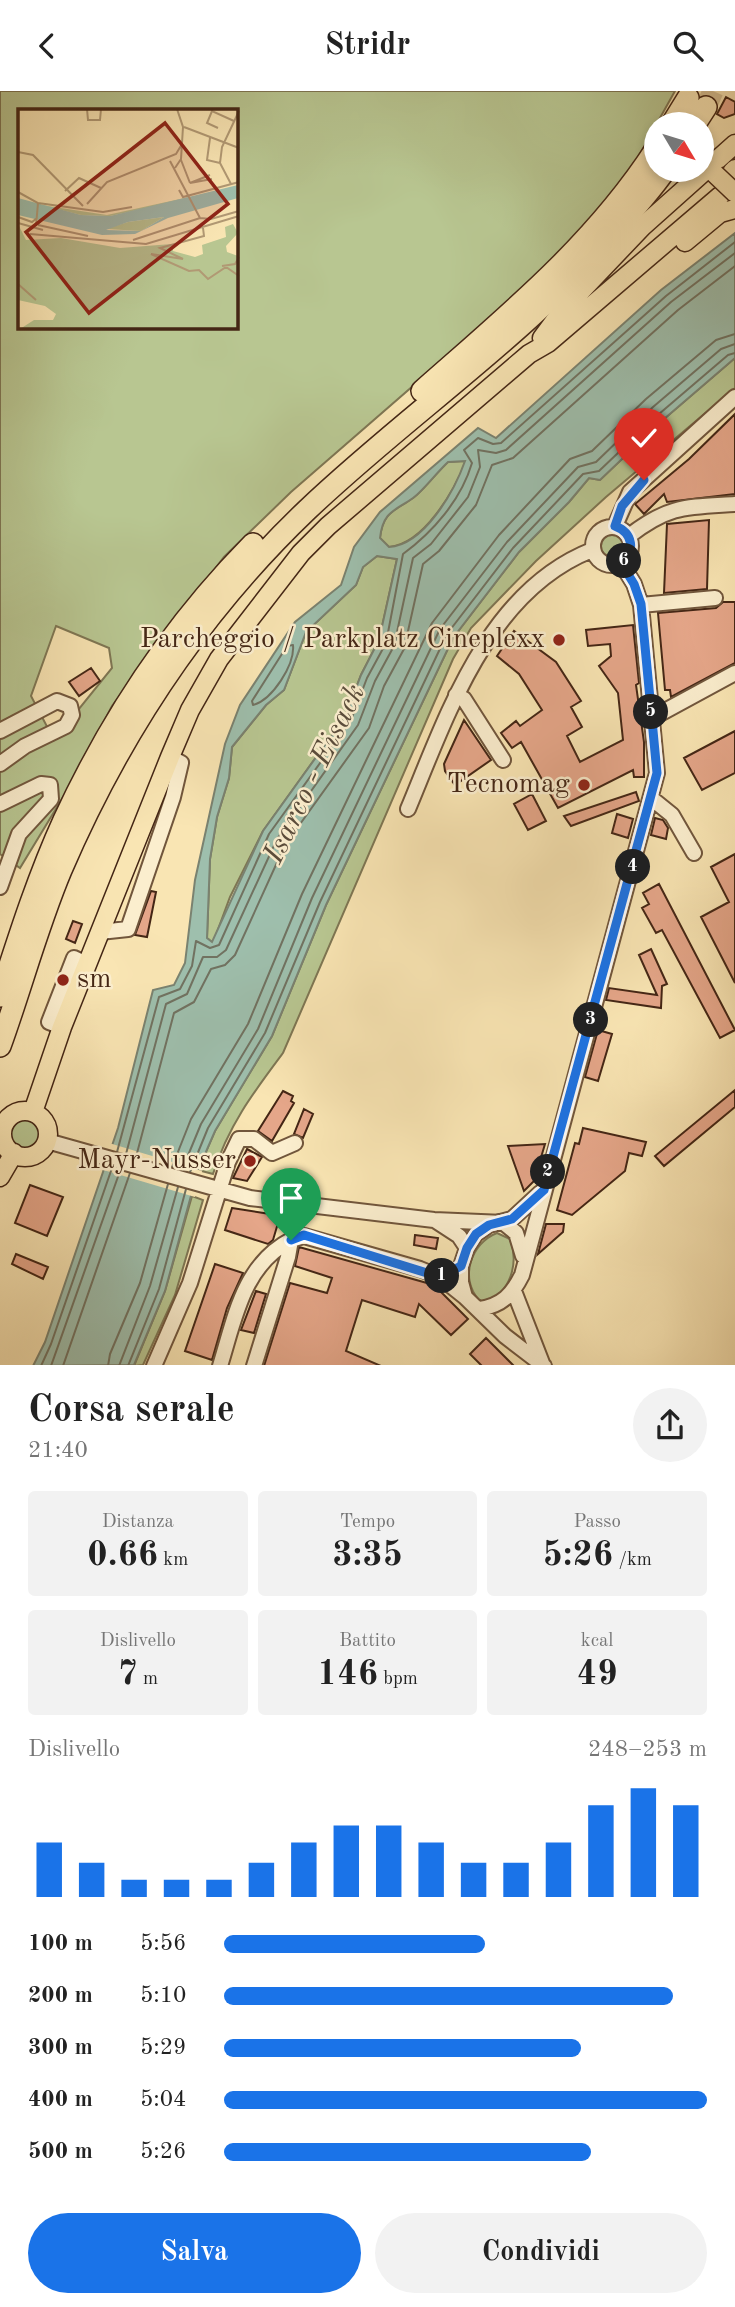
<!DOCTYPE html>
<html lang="it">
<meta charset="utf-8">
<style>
body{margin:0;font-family:"Old Standard TT",serif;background:#f2f2f2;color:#222;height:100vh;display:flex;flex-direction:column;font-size:26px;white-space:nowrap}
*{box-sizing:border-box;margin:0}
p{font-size:23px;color:#767676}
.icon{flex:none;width:38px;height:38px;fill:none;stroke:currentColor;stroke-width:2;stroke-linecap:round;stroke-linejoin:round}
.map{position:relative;height:1274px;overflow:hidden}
.details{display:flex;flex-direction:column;background:#fff;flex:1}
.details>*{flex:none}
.needle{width:46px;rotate:128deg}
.controls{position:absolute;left:644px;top:21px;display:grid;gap:14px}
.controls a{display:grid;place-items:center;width:70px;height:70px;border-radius:50%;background:#fff;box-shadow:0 4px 10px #0003;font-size:35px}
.pin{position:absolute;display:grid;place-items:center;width:60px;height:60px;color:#fff;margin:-72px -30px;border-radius:50% 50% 50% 0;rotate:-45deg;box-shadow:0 0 7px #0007}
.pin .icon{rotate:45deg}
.km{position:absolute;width:35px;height:35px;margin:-18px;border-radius:50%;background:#222;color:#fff;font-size:19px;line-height:35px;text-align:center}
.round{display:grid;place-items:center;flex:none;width:74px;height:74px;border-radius:37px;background:#f2f2f2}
.summary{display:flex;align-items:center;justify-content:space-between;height:119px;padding:0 28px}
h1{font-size:38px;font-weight:700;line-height:52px}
.metrics{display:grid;grid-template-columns:repeat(3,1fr);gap:10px;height:119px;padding:7px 28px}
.metrics div{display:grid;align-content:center;border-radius:7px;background:#f2f2f2;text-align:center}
.metrics b{font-size:35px;font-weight:700}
.metrics small{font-size:19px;font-weight:400}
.metrics p{font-size:19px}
.chart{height:196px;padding:14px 28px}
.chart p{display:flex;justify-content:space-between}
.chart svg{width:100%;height:126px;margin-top:7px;stroke:#1a73e8;stroke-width:6}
.button{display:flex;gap:14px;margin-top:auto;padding:14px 28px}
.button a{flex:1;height:80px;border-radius:42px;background:#1a73e8;color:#fff;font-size:28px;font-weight:700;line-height:80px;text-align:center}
.button a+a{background:#f2f2f2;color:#222}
ul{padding:0 28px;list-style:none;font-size:23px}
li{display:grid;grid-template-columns:112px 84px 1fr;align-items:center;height:52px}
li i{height:18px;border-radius:9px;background:#1a73e8}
header{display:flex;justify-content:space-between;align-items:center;height:91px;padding:0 28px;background:#fff;font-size:32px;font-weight:700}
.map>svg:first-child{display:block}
.green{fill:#b8c691;stroke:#7e7653;stroke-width:2;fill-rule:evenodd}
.water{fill:#9ebfad;stroke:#7a8270;stroke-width:2;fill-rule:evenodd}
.pier{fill:#f9e5b3}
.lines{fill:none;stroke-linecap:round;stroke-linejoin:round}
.shore{stroke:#717261;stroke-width:2}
.building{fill:#e5a689;stroke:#442615;stroke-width:2}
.highway-tunnel{stroke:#d5bf93;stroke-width:21;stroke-dasharray:21 10;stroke-linecap:butt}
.minor-casing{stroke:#71563c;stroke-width:18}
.major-casing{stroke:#442615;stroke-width:21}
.highway-casing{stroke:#442615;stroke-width:24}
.minor{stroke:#fbeece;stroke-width:14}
.major{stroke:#f9e5b3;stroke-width:18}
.highway{stroke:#f9e5b3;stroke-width:21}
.major-bridge-casing{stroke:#442615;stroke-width:21;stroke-linecap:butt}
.major-bridge{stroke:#f9e5b3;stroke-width:18}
.route-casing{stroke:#fff;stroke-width:14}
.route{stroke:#1a73e8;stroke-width:9}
.poi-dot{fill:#8f2418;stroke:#fbeece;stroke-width:2.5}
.labels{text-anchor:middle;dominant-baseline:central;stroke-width:5;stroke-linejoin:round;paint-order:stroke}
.poi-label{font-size:28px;fill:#442615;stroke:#fbeece;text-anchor:end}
.water-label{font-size:30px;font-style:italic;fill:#5a4c3b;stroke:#fbeece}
.inset-road{fill:none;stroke:#b19974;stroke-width:2}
.view{fill:#8f2418;fill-opacity:0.15;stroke:#8f2418;stroke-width:3.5}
.inset-edge{fill:none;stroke:#442615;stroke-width:3.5}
</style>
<header><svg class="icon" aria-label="back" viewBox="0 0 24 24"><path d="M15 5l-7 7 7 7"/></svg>Stridr<svg class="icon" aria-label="search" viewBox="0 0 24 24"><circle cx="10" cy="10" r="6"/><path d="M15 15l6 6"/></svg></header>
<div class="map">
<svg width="735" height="1275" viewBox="0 0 735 1275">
<rect width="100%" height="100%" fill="#f9e5b3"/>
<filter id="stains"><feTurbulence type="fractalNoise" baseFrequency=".00286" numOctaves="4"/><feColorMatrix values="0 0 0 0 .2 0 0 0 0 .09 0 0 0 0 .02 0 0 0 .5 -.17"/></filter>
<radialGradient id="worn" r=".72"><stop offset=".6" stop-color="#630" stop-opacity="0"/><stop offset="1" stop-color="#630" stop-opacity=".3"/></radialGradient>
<path class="green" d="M 0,0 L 675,0 L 626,88 L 551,175 L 291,401 L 224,466 L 112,615 L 71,693 L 20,777 L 0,763 ZM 19,19 L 236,19 L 236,236 L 19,236 ZM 56,535 L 109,557 L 112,577 L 54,649 L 31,605 Z
M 735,267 L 735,297 L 606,406 L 536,470 L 471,537 L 453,568 L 283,962 C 253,1002 228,1035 213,1083 L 198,1079 L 215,1040 L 272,945 L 326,814 L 453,547 L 519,461 L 569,411 L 589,387 L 600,389 L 664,328 Z
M 466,370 C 454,400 424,453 389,456 L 380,447 C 383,420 395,420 413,407 C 423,400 437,381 448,371 Z
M596 455a16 16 0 1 1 32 0a16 16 0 1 1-32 0Z
M 377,465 L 397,468 L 379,549 L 361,584 L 345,626 L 263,740 L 230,806 L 213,852 L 207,847 L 210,768 L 217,726 L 229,687 L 232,656 L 266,614 L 284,599 L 306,541 L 356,494 L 363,476 Z
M9 1042a16 16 0 1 1 32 0a16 16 0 1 1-32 0Z
M 192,1105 L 203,1109 L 175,1204 L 143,1274 L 134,1275 L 165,1200 Z
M 497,1142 L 510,1148 C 519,1172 511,1202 485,1211 L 479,1209 C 459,1187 471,1152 497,1142 Z"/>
<path class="water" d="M 735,142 L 735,267 L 664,328 L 600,389 L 589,387 L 569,411 L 519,461 L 453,547 L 326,814 L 272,945 L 215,1040 L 198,1079 L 165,1200 L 134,1274 L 33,1275 L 45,1251 L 118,1037 L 153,899 L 174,894 L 185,872 L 195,789 L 225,653 L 240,614 L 295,531 L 341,494 L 354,456 L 380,421 L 478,337 L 496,347 L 661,199 ZM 465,370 C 454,401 424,454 389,456 L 380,447 C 383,420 395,420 413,407 C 423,400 437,381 448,371 ZM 377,465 L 397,468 L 379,549 L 361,584 L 345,626 L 263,740 L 212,851 L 207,847 L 210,768 L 217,726 L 229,687 L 232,656 L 266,614 L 284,599 L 306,541 L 356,494 L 363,476 Z"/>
<path class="pier" d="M 109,1052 L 202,1080 L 195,1106 L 100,1078 Z"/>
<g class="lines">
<path class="shore" d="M 293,554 C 295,574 272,609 253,614 L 252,610 L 287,555 Z
M 117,1061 L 159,906 L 180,898 L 192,875 L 196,850 L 210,857 L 219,854 L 269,743 L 351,629 L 367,587 L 386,552 L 403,463 C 433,441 461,409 472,372 L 464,359 L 478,347 L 493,353 L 501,352 L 666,205 L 735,151
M 126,1063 L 166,913 L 187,903 L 203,866 L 217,866 L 226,859 L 277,748 L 358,634 L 375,590 L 394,555 L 413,467 L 431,453 L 468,406 L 480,376 L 478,359 L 496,362 L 506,359 L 671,211 L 735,162
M 136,1066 L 174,922 L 194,911 L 211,878 L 225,874 L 235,864 L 285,754 L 369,637 L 384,595 L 404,558 L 423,473 L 439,460 L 476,414 L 492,374 L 513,367 L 678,219 L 735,175
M 172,1076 L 191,1028 L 248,933 L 302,803 L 432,532 L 499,444 L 570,368 L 592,360 L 646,308 L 716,249 L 735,243
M 182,1079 L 201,1033 L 258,938 L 312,807 L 440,538 L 507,451 L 578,376 L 596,371 L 653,316 L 721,258 L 735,253
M 190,1081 L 208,1037 L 265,942 L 320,811 L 447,543 L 513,457 L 583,383 L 599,380 L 659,323 L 728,264 L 735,262
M 41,1275 L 51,1253 L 112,1077
M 51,1275 L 120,1080
M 63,1275 L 130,1082
M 108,1275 L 110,1263 L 140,1192 L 168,1093
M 119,1275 L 150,1195 L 178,1096
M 128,1275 L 159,1198 L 186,1098"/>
</g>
<path class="building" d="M 726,6 L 735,11 L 735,23 L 724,27 L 717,23 Z
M 735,323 L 735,403 L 667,411 L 664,403 L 644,423 L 635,413 L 689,368 Z
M 709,429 L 707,498 L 664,502 L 667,433 Z
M 723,511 L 735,511 L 735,572 L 671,606 L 670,599 L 665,599 L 658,522 L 716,517 Z
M 633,534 L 639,592 L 636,594 L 644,651 L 644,686 L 634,686 L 633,679 L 558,717 L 521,651 L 512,657 L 501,642 L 516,630 L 520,635 L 542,619 L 519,583 L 497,565 L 514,540 L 556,571 L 581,610 L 571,616 L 582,636 L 567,645 L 580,671 L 623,649 L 618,602 L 599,575 L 611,565 L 610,553 L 588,555 L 586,539 Z
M 91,577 L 100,590 L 79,605 L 69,591 Z
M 464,629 L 491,669 L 455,694 L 445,680 L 444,673 Z
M 735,640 L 735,682 L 702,699 L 684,667 Z
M 636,701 L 639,710 L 571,735 L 564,725 Z
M 532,703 L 546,730 L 528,739 L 514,713 Z
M 617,723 L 633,728 L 628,747 L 612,742 Z
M 655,727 L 663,729 L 668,737 L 666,748 L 651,744 Z
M 735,763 L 735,892 L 701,826 L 729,811 L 711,776 Z
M 659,793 L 735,939 L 720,947 L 662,839 L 656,842 L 642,817 L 649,813 L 643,802 Z
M 151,800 L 156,801 L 147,846 L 135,844 Z
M 73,830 L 82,833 L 75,852 L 66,848 Z
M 651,858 L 667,893 L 662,895 L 661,917 L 606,909 L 609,897 L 657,904 L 639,864 Z
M 598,939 L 612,943 L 598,990 L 585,986 Z
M 735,999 L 735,1016 L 664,1075 L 655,1065 Z
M 283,1000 L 293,1005 L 291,1010 L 294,1012 L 272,1050 L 258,1040 Z
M 304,1018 L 313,1023 L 303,1047 L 294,1043 Z
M 583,1037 L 646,1051 L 642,1065 L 629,1062 L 625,1080 L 572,1124 L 557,1119 L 575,1052 L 579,1053 Z
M 545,1053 L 534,1090 L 524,1100 L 508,1055 Z
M 247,1058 L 262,1066 L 247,1090 L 233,1087 Z
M 30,1094 L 63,1106 L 47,1145 L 15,1132 Z
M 232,1117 L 276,1124 L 278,1132 L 273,1149 L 268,1153 L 225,1139 Z
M 546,1133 L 564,1133 L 563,1141 L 538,1163 Z
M 415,1144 L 438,1147 L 436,1158 L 414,1154 Z
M 299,1156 L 434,1194 L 468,1228 L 451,1244 L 419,1213 L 415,1226 L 362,1209 L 346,1260 L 381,1275 L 264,1275 L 290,1192 L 327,1202 L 332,1187 L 295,1175 Z
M 16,1163 L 48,1176 L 43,1188 L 12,1173 Z
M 215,1173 L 243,1182 L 227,1217 L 212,1269 L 185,1260 Z
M 256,1200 L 266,1203 L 254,1242 L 241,1239 Z
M 486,1247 L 514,1275 L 482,1275 L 470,1263 Z"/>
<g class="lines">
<path class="highway-tunnel" d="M 706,16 L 713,0"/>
<defs>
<path id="minor" d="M 615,435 L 630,401 L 735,306
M593 455a19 19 0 1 1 38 0a19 19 0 1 1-38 0Z
M 629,445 C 669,414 686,416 735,413
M 641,514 L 715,507
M 456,604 L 464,608 L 503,669
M 652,627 L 735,582
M 0,640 L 57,610 L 70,615 L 72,624 L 66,635 L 25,655 L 0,673
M 651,707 L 672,724 L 694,762
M 0,713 L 41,693 L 50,694 L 51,708 L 19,743 L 0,796
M 408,718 C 448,622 488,500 592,459
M 100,841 L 128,838 L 173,706 L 181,672 L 170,666
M 62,936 L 49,931 L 74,867 L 87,873
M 0,1033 L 4,1034
M 47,1050 L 250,1107 L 434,1129 L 504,1132 L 516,1142 L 523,1165
M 540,1102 L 512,1128 L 489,1134 L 476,1143 L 467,1157 L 461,1175 L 461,1191 L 465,1206 L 505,1245 L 544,1275
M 436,1130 L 459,1145 L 467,1157
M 291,1149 L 304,1145 L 420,1178 L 440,1186 L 465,1206
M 514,1200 L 542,1272
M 480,1218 C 502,1214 512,1204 522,1184 L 657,682 L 641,514 L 634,493 L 621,472
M 154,1275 L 190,1192 L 228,1071 L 239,1048 L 254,1048 L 272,1062 L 295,1052
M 220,1275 C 235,1227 243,1174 291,1149 L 288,1166 L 254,1275"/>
<path id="major" d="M 732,81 L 735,78
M 685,151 L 720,122 L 735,118
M 542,247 L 562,220 L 642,136 L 735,53
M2 1043a23 23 0 1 1 46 0a23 23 0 1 1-46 0Z
M 33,1021 L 62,936 L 170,666 L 190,619 L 219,568 L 301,462 L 328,435 L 529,263 L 548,252 L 720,105
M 0,1086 L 14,1062"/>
<path id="highway" d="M 672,33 L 688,7
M 695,33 L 706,16
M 422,300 C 507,225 594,154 656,58
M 0,905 C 19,846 38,786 64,729 C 111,628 175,532 253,453
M 0,955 C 21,897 37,836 61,779 C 119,644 200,521 307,419 C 410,321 531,241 623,131 C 637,114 653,97 665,79"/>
</defs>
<use href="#minor" class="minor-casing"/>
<use href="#major" class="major-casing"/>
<use href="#highway" class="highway-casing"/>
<use href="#minor" class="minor"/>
<use href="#major" class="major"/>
<use href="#highway" class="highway"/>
<defs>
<path id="major-bridge" d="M 715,83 L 735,102"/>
</defs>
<use href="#major-bridge" class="major-bridge-casing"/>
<use href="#major-bridge" class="major-bridge"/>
</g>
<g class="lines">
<defs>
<path id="route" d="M 291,1149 L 304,1144 L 440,1186 L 461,1175 L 467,1157 L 476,1143 L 489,1134 L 512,1128 L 544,1099 L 657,682 L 641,513 L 634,493 L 621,472 C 636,460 633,442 615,435 L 622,415 L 644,389"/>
</defs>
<use href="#route" class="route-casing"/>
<use href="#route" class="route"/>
</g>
<g class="poi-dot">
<circle cx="559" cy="549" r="7"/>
<circle cx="584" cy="694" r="7"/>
<circle cx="63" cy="889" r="7"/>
<circle cx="250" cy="1070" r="7"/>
</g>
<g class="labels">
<g class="poi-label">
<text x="545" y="549">Parcheggio / Parkplatz Cineplexx</text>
<text x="570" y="694">Tecnomag</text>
<text x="77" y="889" text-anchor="start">sm</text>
<text x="236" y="1070">Mayr-Nusser</text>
</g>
<g class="water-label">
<text transform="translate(315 683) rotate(-64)">Isarco - Eisack</text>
</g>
</g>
<g transform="translate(18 18)">
<rect width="220" height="220" fill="#f9e5b3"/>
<path d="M 171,88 L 166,91 L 92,107 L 63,106 L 23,96 L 89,106 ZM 146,108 L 123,122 L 88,120 L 110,113 ZM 0,115 L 8,131 L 43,129 L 102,139 L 154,135 L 155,142 L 177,148 L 185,145 L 184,136 L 208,128 L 207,118 L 215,115 L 220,124 L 208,137 L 209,143 L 220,147 L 220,220 L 2,220 L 16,211 L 35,211 L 38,205 L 27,197 L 0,191 Z" fill="#b8c691"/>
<path d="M 220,76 L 220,89 L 150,109 L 117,125 L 84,126 L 0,106 L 0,89 L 63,106 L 92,107 ZM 146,108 L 123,122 L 88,121 L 110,113 Z" fill="#9ebfad" fill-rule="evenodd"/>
<path class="inset-road" d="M 69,0 L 70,11 L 82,11 L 83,0M 166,18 L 221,39M 200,19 L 189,14 L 194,2 L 216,12M 192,29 L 189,51 L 202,54M 0,43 L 15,46 L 65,97M 163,51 L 172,74M 152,52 L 182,109M 157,59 L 163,50 L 165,18 L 159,0M 192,66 L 172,74 L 194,70M 213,75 L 202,54 L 204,38 L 221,2M 161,81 L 165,88 L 221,73M 47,82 L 61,69 L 83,79M 0,83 L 20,94 L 18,117M 20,94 L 85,103 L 114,98M 69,95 L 89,73 L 158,45 L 164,35M 0,108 L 14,113 L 19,109M 0,114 L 25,121M 20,116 L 70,127M 185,119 L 186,127 L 142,139 L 165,150 L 133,145 L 171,162 L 181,161 L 190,170 L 208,158 L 221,167M 12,125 L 128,135 L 221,107M 115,131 L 182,109 L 193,110 L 221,102M 204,157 L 217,155 L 221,148M 0,175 L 18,191"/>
<path class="view" d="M 147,14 L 210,95 L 71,204 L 8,123 Z"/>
<rect width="220" height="220" class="inset-edge"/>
</g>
<rect width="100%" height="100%" filter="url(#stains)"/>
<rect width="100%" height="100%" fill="url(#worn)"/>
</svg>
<div class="controls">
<a><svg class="needle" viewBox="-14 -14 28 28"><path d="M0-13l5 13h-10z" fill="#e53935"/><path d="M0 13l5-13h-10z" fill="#767676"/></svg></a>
</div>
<div class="pin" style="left:291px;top:1149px;background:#1e9e55"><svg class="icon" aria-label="arrive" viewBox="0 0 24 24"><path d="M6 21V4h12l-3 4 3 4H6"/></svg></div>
<div class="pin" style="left:644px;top:389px;background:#d93025"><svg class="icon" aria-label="check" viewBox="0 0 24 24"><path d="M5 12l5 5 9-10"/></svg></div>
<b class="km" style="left:442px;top:1185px">1</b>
<b class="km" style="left:548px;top:1081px">2</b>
<b class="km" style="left:591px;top:929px">3</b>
<b class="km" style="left:633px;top:776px">4</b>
<b class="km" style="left:651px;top:621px">5</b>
<b class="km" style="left:624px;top:470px">6</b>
</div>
<section class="details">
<div class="summary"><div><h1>Corsa serale</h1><p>21:40</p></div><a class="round"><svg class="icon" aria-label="share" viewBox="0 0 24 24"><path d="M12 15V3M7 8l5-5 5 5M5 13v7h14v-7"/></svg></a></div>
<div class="metrics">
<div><p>Distanza</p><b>0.66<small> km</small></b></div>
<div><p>Tempo</p><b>3:35</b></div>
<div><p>Passo</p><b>5:26<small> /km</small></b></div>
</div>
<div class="metrics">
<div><p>Dislivello</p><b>7<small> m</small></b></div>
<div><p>Battito</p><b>146<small> bpm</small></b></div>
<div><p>kcal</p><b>49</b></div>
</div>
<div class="chart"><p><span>Dislivello</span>248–253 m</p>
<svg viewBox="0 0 160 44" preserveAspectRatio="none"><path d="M5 44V25M15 44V32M25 44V38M35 44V38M45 44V38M55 44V32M65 44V25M75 44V19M85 44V19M95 44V25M105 44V32M115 44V32M125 44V25M135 44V12M145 44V6M155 44V12"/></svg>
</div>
<ul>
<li><b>100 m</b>5:56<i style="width:54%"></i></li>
<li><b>200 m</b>5:10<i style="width:93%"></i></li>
<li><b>300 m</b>5:29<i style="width:74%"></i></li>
<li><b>400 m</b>5:04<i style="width:100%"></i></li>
<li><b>500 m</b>5:26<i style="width:76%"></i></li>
</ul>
<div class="button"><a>Salva</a><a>Condividi</a></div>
</section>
